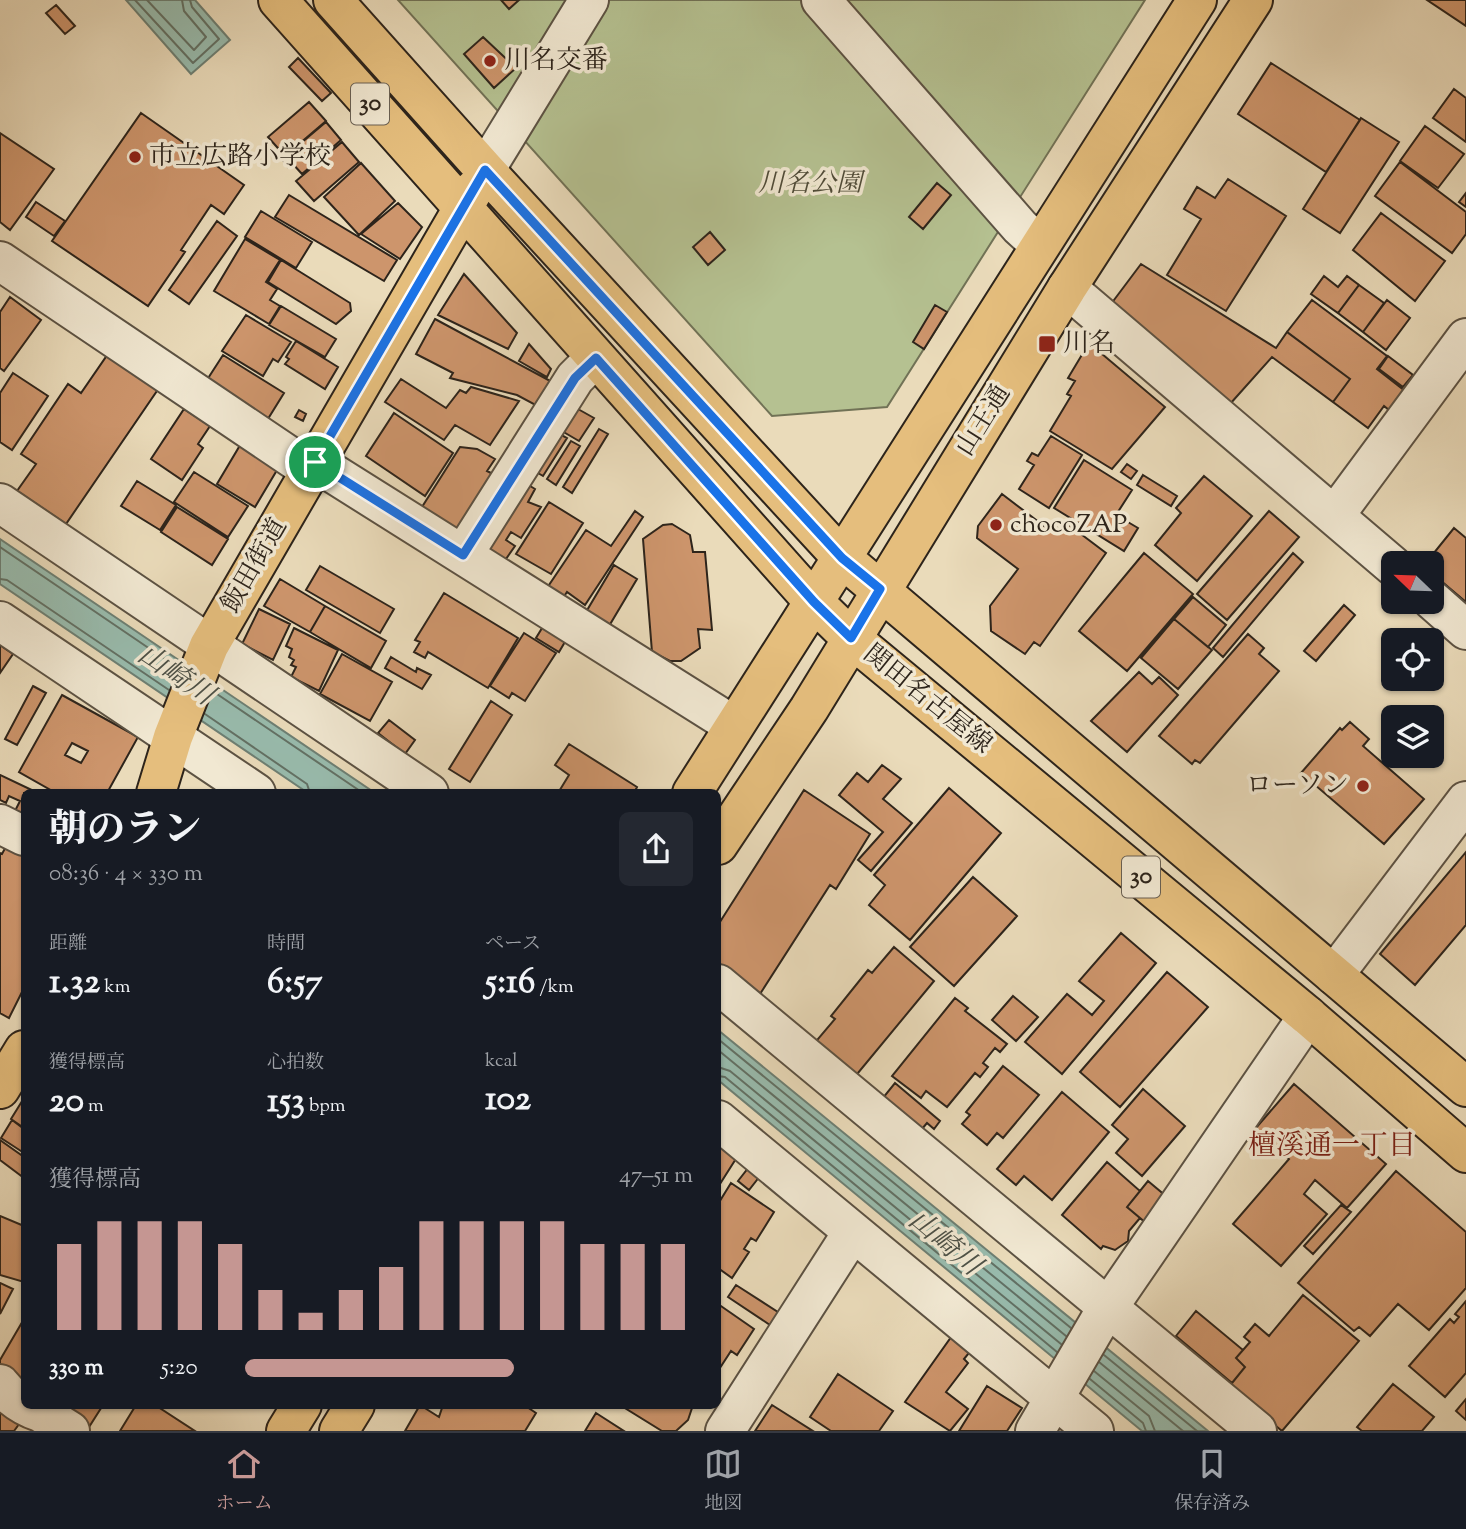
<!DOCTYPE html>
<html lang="ja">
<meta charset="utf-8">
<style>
body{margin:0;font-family:"Sorts Mill Goudy","Noto Serif JP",serif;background:#242831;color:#f1f3f6;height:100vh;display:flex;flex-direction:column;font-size:26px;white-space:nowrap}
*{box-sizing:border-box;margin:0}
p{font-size:23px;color:#9ea1a6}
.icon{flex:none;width:38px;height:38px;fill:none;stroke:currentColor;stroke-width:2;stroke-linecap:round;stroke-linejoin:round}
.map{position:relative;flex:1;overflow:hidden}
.side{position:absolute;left:21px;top:789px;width:700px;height:620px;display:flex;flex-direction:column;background:#171b24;border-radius:10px;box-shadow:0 2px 5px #0004}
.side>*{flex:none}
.needle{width:46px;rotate:293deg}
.fabs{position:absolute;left:1381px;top:551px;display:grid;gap:14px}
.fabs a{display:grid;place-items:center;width:63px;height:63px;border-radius:10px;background:#171b24;box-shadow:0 2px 5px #0004;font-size:35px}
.pin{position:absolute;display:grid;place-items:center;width:60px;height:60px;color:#fff;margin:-30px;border:4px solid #fff;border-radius:50%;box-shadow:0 2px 7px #0007}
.round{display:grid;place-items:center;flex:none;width:74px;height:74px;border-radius:10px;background:#242831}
.summary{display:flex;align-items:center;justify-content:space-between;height:119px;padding:0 28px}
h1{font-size:38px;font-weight:800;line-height:52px}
.figures{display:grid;grid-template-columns:repeat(3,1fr);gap:10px;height:119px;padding:7px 28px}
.figures div{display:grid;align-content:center}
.figures b{font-size:35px;font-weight:800}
.figures small{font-size:19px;font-weight:400}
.figures p{font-size:19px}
.chart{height:196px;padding:14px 28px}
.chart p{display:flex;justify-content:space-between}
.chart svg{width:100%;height:126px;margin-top:7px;stroke:#c59692;stroke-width:6}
ul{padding:0 28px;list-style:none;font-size:23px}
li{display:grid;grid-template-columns:112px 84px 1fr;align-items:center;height:52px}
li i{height:18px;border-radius:9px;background:#c59692}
.tab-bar{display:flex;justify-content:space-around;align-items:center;height:98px;border-top:2px solid #363941;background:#171b24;font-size:19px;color:#9ea1a6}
.tab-bar a{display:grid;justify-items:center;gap:4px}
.tab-bar .on{color:#c59692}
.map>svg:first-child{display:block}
.green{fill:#b5c191;stroke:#717256;stroke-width:2}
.water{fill:#98bbad;stroke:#6d7f73;stroke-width:2}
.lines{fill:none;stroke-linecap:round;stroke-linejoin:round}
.shore{stroke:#627064;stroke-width:2}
.building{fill:#cd956c;stroke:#2d241b;stroke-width:2;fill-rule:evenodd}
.minor-casing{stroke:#5c5243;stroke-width:42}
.major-casing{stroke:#2d241b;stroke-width:42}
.minor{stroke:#f1e8d2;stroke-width:38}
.major{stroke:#e5be7d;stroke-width:38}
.route-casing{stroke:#fff;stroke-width:14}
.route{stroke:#1a73e8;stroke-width:9}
.poi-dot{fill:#8f2418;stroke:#f1e8d2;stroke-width:2.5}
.labels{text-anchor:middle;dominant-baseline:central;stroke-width:7;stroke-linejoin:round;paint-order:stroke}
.shield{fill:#f1e8d2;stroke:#685f52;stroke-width:2}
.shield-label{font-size:24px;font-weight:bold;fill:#2d241b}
.poi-label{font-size:26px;fill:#2d241b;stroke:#f1e8d2;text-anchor:start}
.park-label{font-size:26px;font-style:italic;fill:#4f4b38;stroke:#f1e8d2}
.street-label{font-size:26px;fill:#2d241b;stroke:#f1e8d2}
.water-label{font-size:28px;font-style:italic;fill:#4d5147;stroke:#f1e8d2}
.neighbourhood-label{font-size:28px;fill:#7a1f14;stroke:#f1e8d2}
</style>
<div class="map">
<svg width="1466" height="1431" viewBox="0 0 1466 1431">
<rect width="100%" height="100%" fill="#eadbba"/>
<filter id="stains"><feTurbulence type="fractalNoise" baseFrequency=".00286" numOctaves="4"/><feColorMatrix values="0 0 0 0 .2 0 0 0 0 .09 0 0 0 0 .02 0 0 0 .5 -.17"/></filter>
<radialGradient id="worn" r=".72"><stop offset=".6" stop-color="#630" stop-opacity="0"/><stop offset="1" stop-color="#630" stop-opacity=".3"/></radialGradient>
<path class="green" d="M 398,0 L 1145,0 L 887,407 L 772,416 Z"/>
<path class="water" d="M 126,0 L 195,0 L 230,40 L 191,74 Z
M 0,539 L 375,793 L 308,793 L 0,584 Z
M 718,1030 L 1208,1431 L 1142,1431 L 718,1080 Z"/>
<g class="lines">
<path class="shore" d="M 135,0 L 193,63 L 219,39 L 192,7 L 190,0
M 147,0 L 194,50 L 206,37 L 184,11 L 182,0
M 0,547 L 178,668
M 0,579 L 7,580 L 169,690
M 214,692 L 363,793
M 205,714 L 307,784 L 310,793
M 718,1039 L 1071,1328
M 718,1050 L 1066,1336
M 718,1067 L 730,1071 L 1061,1344
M 718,1076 L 725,1077 L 1057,1352
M 1104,1355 L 1197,1431
M 1099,1362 L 1183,1431
M 1094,1371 L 1149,1416 L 1155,1431
M 1090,1379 L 1143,1423 L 1146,1431"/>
</g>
<path class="building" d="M 501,0 L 519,0 L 509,9 Z
M 1427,0 L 1466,0 L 1466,26 Z
M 56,5 L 75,26 L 65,34 L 46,13 Z
M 483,37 L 516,68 L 494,88 L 464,54 Z
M 298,58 L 331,93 L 322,101 L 289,67 Z
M 1271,63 L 1360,120 L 1326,172 L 1238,114 Z
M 1454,89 L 1466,98 L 1466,142 L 1433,118 Z
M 309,102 L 326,121 L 285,156 L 268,137 Z
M 141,113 L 244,185 L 224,214 L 211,205 L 181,250 L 185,252 L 148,306 L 52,241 Z
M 1361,118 L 1399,142 L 1340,233 L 1303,209 Z
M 326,122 L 341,140 L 302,174 L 292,163 L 288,167 L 282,159 Z
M 1425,126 L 1464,154 L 1438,188 L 1400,161 Z
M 0,133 L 54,169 L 10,230 L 0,222 Z
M 342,142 L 359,162 L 314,201 L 296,181 Z
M 1400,162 L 1466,212 L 1466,234 L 1452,253 L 1375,196 Z
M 361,163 L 395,201 L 359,235 L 324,197 Z
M 1228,179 L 1286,216 L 1226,311 L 1167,275 L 1201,219 L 1184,209 L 1197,187 L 1215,198 Z
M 937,183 L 951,195 L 923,229 L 909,217 Z
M 1466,193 L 1466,207 L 1459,202 Z
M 289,195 L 397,260 L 384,281 L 275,217 Z
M 36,202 L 65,221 L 54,236 L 26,217 Z
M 398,203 L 422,227 L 400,259 L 361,234 Z
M 261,211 L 312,242 L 296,268 L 245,237 Z
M 1381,213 L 1445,261 L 1415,301 L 1353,250 Z
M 217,221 L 237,236 L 189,304 L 169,290 Z
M 710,232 L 725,250 L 708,265 L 693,247 Z
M 245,239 L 280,260 L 266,282 L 277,289 L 270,300 L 280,306 L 269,324 L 214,291 Z
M 281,260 L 350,303 L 351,311 L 336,324 L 268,282 Z
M 1141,264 L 1276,348 L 1287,332 L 1350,379 L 1333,402 L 1272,357 L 1230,404 L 1111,304 Z
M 464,274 L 517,333 L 508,349 L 438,315 Z
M 1324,276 L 1338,287 L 1347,276 L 1359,285 L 1338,313 L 1311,294 Z
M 1359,285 L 1384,303 L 1363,332 L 1338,313 Z
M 10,297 L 41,320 L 4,371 L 0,368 L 0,312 Z
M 1312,300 L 1387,356 L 1377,369 L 1405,391 L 1389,410 L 1384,406 L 1368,428 L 1333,402 L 1350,379 L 1287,332 Z
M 1387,300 L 1410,318 L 1386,350 L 1363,332 Z
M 935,305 L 947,312 L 924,349 L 913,342 Z
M 281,306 L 336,339 L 325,357 L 269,325 Z
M 246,315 L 291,342 L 278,362 L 273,359 L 263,376 L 222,351 Z
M 435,319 L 554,383 L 541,408 L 517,395 L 450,378 L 453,373 L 416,354 Z
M 296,341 L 338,367 L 325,389 L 285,364 L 289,359 L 286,357 Z
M 1089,343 L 1165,407 L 1112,469 L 1050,431 L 1071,396 L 1067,394 L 1075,381 L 1068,378 Z
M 529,344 L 551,369 L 547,377 L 519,361 Z
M 110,351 L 161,385 L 66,524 L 17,491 L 36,464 L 21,454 L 68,384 L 81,393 Z
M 223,355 L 284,393 L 266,422 L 205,383 Z
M 1388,356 L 1413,375 L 1403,387 L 1379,369 Z
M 13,373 L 48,396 L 12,450 L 0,442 L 0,393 Z
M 401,379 L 446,408 L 460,390 L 466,393 L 471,387 L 519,401 L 490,445 L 455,425 L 444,440 L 385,402 Z
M 569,404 L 594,418 L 579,441 L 555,427 Z
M 184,409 L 210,426 L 198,444 L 203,448 L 182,480 L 151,459 Z
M 299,410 L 306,414 L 303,421 L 295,417 Z
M 394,413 L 453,453 L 425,496 L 366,456 Z
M 599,429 L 608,434 L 572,493 L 563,487 Z
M 556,432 L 567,438 L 543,476 L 533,470 Z
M 1051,436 L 1082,455 L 1049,508 L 1019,489 L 1034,465 L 1027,461 L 1032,453 L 1038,456 Z
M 571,441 L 580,446 L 556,485 L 547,479 Z
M 242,442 L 280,465 L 255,507 L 217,484 Z
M 460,447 L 477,449 L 495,459 L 487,471 L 493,474 L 459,531 L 422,507 Z
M 1084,460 L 1132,490 L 1116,515 L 1138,528 L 1124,551 L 1054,508 Z
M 1127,464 L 1137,471 L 1131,479 L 1121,472 Z
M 194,472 L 248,506 L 228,537 L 174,502 Z
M 1143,475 L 1177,496 L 1171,506 L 1137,485 Z
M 1204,476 L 1252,516 L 1197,581 L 1155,545 L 1181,513 L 1176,508 Z
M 137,481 L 176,505 L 160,530 L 121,506 Z
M 522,481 L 535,489 L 528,502 L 541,507 L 521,538 L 511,532 L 506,540 L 515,546 L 501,566 L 479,547 Z
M 1002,494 L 1048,529 L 1052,524 L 1059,529 L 1065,522 L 1106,553 L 1040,646 L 1034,642 L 1025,654 L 991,631 L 990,606 L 1018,569 L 977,538 L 978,526 Z
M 549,502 L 583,523 L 551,574 L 516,554 Z
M 177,507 L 228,539 L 212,565 L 161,532 Z
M 635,511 L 643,517 L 585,605 L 567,592 L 563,598 L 547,588 L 586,530 L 611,546 Z
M 1269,511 L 1299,537 L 1227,620 L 1197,594 Z
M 672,524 L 690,535 L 693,552 L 705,552 L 712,630 L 698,629 L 700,648 L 681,661 L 670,661 L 652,652 L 643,539 L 663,525 Z
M 1454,528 L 1466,538 L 1466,602 L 1434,575 L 1432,578 L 1432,564 L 1425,564 Z
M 1144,553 L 1193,594 L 1127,671 L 1079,631 Z
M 1293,553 L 1303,562 L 1223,657 L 1213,648 Z
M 614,565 L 637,579 L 609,626 L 586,612 Z
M 320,566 L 394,609 L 380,633 L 306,590 Z
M 280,579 L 325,606 L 310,632 L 264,606 Z
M 444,593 L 518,638 L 488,688 L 428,652 L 425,658 L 414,652 L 420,642 L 415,640 Z
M 1193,597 L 1226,625 L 1208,647 L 1174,619 Z
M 1344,605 L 1355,615 L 1316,661 L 1304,651 Z
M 325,606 L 386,641 L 371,668 L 310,632 Z
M 259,609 L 290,624 L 273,660 L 242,644 Z
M 1174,619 L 1212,650 L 1178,689 L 1141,658 Z
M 547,620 L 569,635 L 559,652 L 536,638 Z
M 294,628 L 338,650 L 319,691 L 291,677 L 296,667 L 291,665 L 294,660 L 289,657 L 292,649 L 286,646 Z
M 524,633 L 556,653 L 525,701 L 512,693 L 509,698 L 490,686 Z
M 1248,634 L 1264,648 L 1259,654 L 1279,671 L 1200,763 L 1195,760 L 1192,764 L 1159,736 Z
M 0,645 L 13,654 L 0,673 Z
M 342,654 L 392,682 L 370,721 L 320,694 Z
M 391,657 L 416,672 L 417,668 L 431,675 L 422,689 L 385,668 Z
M 1139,672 L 1152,684 L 1159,677 L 1178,695 L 1127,752 L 1091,721 Z
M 33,686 L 46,693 L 17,745 L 5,739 Z
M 62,695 L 138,737 L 107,793 L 56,793 L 19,772 ZM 72,743 L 88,751 L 81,763 L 65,755 Z
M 491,701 L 512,715 L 470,782 L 449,769 Z
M 389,720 L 415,740 L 405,754 L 378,733 Z
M 1350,722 L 1369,739 L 1363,746 L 1424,799 L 1384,844 L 1301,773 L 1340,728 L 1342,730 Z
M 569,744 L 637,787 L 634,793 L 558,793 L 569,775 L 555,765 Z
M 882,765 L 901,779 L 883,799 L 912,823 L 871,871 L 858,860 L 883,832 L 839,795 L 857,773 L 868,782 Z
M 0,775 L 38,793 L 24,793 L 24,825 L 11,819 L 20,801 L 9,796 L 6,803 L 0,800 Z
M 949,788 L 1001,833 L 910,940 L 869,905 L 885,885 L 874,875 Z
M 804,790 L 870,834 L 836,889 L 830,885 L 760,994 L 718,967 L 718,925 Z
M 9,841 L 24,846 L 24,988 L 9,1018 L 0,1013 L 0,853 L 2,854 Z
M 1466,852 L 1466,925 L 1415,985 L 1380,954 Z
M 973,877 L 1017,916 L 954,986 L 910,947 Z
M 1121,933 L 1156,963 L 1062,1074 L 1025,1042 L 1067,994 L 1092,1015 L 1104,1001 L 1079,981 Z
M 894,947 L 934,981 L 853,1079 L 812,1046 L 835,1019 L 831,1016 L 868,970 L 872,973 Z
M 1167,972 L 1208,1007 L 1120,1107 L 1080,1072 Z
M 1013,996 L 1038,1017 L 1016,1041 L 992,1020 Z
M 955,998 L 968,1008 L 965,1011 L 1007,1044 L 1000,1052 L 995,1048 L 983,1063 L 988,1067 L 980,1077 L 975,1073 L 947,1107 L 926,1091 L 921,1098 L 892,1076 Z
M 1003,1066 L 1039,1095 L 1003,1138 L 997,1133 L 987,1145 L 962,1124 L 970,1115 L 966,1112 Z
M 895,1083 L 940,1121 L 934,1129 L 927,1123 L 916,1136 L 878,1104 Z
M 1294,1084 L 1386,1164 L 1347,1208 L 1315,1180 L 1304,1194 L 1327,1214 L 1281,1266 L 1233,1224 L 1289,1159 L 1255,1129 Z
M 1143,1089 L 1185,1126 L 1142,1176 L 1116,1153 L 1128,1139 L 1112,1125 Z
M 1062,1092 L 1109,1132 L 1052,1200 L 1024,1176 L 1016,1185 L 997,1169 Z
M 24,1098 L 24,1128 L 11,1119 Z
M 12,1120 L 24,1129 L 24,1153 L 1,1138 Z
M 718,1137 L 739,1154 L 718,1187 Z
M 0,1140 L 24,1157 L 24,1178 L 0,1160 Z
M 1107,1162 L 1140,1191 L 1127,1207 L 1140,1218 L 1129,1231 L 1128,1241 L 1115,1250 L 1103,1246 L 1101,1249 L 1062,1215 Z
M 749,1167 L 760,1176 L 749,1190 L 738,1181 Z
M 1396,1171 L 1466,1232 L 1466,1288 L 1429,1330 L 1398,1304 L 1370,1336 L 1359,1327 L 1354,1331 L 1298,1283 Z
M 1148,1181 L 1167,1197 L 1146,1223 L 1127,1207 Z
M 731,1183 L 774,1212 L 756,1241 L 751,1238 L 744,1249 L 749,1252 L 732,1278 L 718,1268 L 718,1204 Z
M 1341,1205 L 1351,1212 L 1313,1254 L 1304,1246 Z
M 0,1216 L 24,1226 L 24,1282 L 0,1275 Z
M 0,1283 L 13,1289 L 0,1314 Z
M 736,1285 L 781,1314 L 773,1327 L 728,1297 Z
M 1303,1295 L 1359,1341 L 1282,1431 L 1229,1387 L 1245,1367 L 1236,1358 L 1250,1342 L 1244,1337 L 1255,1324 L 1269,1336 Z
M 1466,1301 L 1466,1373 L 1445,1397 L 1409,1366 L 1450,1319 L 1454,1323 L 1459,1317 L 1455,1314 Z
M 718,1304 L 754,1329 L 737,1355 L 731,1351 L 718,1371 Z
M 1196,1311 L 1243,1350 L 1236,1358 L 1245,1367 L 1232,1383 L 1176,1336 Z
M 24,1319 L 24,1388 L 0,1374 L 0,1360 Z
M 954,1333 L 973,1348 L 964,1359 L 968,1363 L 946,1392 L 968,1409 L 950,1431 L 905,1402 Z
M 838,1374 L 893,1411 L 879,1431 L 831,1431 L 810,1417 Z
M 1393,1384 L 1434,1417 L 1422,1431 L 1362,1431 L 1357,1427 Z
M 987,1386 L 1022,1408 L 1007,1431 L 959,1431 Z
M 1466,1399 L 1466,1420 L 1456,1411 Z
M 0,1405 L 22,1420 L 14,1431 L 0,1431 Z
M 68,1405 L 103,1405 L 89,1427 L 64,1411 Z
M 136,1405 L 155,1405 L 195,1431 L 120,1431 Z
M 420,1405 L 439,1417 L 443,1405 L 524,1405 L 536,1413 L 525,1431 L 405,1431 Z
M 620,1405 L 693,1405 L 688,1420 L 676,1431 L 662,1431 Z
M 772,1405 L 813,1431 L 755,1431 Z
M 596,1413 L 624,1431 L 585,1431 Z"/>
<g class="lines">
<defs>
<path id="minor" d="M 821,0 L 1020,227 L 1040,245
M 485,170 L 589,0
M 0,261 L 310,470
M 1067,288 L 1393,566
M 315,462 L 733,725
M 0,503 L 429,793
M 1335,515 L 1466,338
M 463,555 L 575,378 L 595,358
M 1432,600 L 1466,630
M 0,621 L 256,793
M 0,824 L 24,836
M 1334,975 L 1466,801
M 718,984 L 1257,1431
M 718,1120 L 1094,1431
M 0,1384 C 10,1397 24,1407 40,1412
M 44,1405 L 40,1412 L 70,1431
M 725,1431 L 852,1233
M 1035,1431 L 1101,1318 L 1308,1016"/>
<path id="major" d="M 278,0 L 814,602 L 851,638 L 1308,1016 L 1466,1153
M 333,0 L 485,170 L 842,558 L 1466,1087
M 156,793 L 173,737 L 209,646 L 474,189
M 692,793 L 1197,0
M 718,845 L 809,709 L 1067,288 L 1253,0
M 0,1089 L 24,1050
M 286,1431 L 302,1405
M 339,1431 L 355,1405"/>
</defs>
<use href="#minor" class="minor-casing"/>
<use href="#major" class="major-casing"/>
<use href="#minor" class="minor"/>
<use href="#major" class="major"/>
</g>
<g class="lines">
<defs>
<path id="route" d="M 485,170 L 842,558 L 880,589 L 851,638 L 814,602 L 596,358 L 575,378 L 463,555 L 315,462 Z"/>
</defs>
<use href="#route" class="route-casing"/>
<use href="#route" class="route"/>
</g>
<g class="poi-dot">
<circle cx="490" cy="61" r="7"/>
<circle cx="135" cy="157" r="7"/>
<rect x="1038" y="335" width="18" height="18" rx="3.5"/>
<circle cx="996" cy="525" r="7"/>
<circle cx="1363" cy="786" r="7"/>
</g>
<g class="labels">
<g class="shield">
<rect x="351" y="83.5" width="38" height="41" rx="5"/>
<rect x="1122" y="856.5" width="38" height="41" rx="5"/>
</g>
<g class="shield-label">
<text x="370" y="104">30</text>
<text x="1141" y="877">30</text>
</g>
<g class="poi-label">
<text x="504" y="61">川名交番</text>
<text x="149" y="157">市立広路小学校</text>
<text x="1063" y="344">川名</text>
<text x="1010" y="525">chocoZAP</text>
<text x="1349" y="786" text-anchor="end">ローソン</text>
</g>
<g class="park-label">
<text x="810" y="184">川名公園</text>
</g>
<g class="street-label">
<text transform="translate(984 421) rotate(-58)">山王通</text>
<text transform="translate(255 566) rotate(-60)">飯田街道</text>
<text transform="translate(927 700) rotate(39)">関田名古屋線</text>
</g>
<g class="water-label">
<text transform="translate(175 676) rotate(34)">山崎川</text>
<text transform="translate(944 1244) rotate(40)">山崎川</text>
</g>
<g class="neighbourhood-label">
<text x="1332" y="1147">檀溪通一丁目</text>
</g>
</g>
<rect width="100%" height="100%" filter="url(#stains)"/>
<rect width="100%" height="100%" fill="url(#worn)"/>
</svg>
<div class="fabs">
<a><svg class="needle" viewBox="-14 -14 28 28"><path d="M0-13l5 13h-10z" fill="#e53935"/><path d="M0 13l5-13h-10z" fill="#9ea1a6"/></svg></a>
<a><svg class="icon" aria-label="locate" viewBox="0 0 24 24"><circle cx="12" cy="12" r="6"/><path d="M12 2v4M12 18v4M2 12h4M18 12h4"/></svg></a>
<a><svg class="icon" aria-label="layers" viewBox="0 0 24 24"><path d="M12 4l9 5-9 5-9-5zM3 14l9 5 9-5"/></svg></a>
</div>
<div class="pin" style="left:315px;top:462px;background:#1e9e55"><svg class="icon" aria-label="arrive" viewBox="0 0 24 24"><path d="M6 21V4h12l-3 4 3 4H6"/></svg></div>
<section class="side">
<div class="summary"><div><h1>朝のラン</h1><p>08:36 · 4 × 330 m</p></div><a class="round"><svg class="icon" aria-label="share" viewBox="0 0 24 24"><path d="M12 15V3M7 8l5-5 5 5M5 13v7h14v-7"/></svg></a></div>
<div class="figures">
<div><p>距離</p><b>1.32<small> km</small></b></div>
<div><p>時間</p><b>6:57</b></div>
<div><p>ペース</p><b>5:16<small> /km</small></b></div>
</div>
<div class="figures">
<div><p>獲得標高</p><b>20<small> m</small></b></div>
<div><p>心拍数</p><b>153<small> bpm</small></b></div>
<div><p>kcal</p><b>102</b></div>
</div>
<div class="chart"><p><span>獲得標高</span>47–51 m</p>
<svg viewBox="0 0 160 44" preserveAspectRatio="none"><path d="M5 44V14M15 44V6M25 44V6M35 44V6M45 44V14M55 44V30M65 44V38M75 44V30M85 44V22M95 44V6M105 44V6M115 44V6M125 44V6M135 44V14M145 44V14M155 44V14"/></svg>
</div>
<ul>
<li><b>330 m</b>5:20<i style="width:60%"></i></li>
</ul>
</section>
</div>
<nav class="tab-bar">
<a class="on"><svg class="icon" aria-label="home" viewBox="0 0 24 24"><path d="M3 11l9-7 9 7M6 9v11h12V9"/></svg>ホーム</a>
<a><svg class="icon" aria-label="map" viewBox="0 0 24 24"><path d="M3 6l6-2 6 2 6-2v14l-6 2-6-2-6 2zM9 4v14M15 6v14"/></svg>地図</a>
<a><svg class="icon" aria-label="saved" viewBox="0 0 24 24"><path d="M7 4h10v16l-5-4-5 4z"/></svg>保存済み</a>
</nav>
